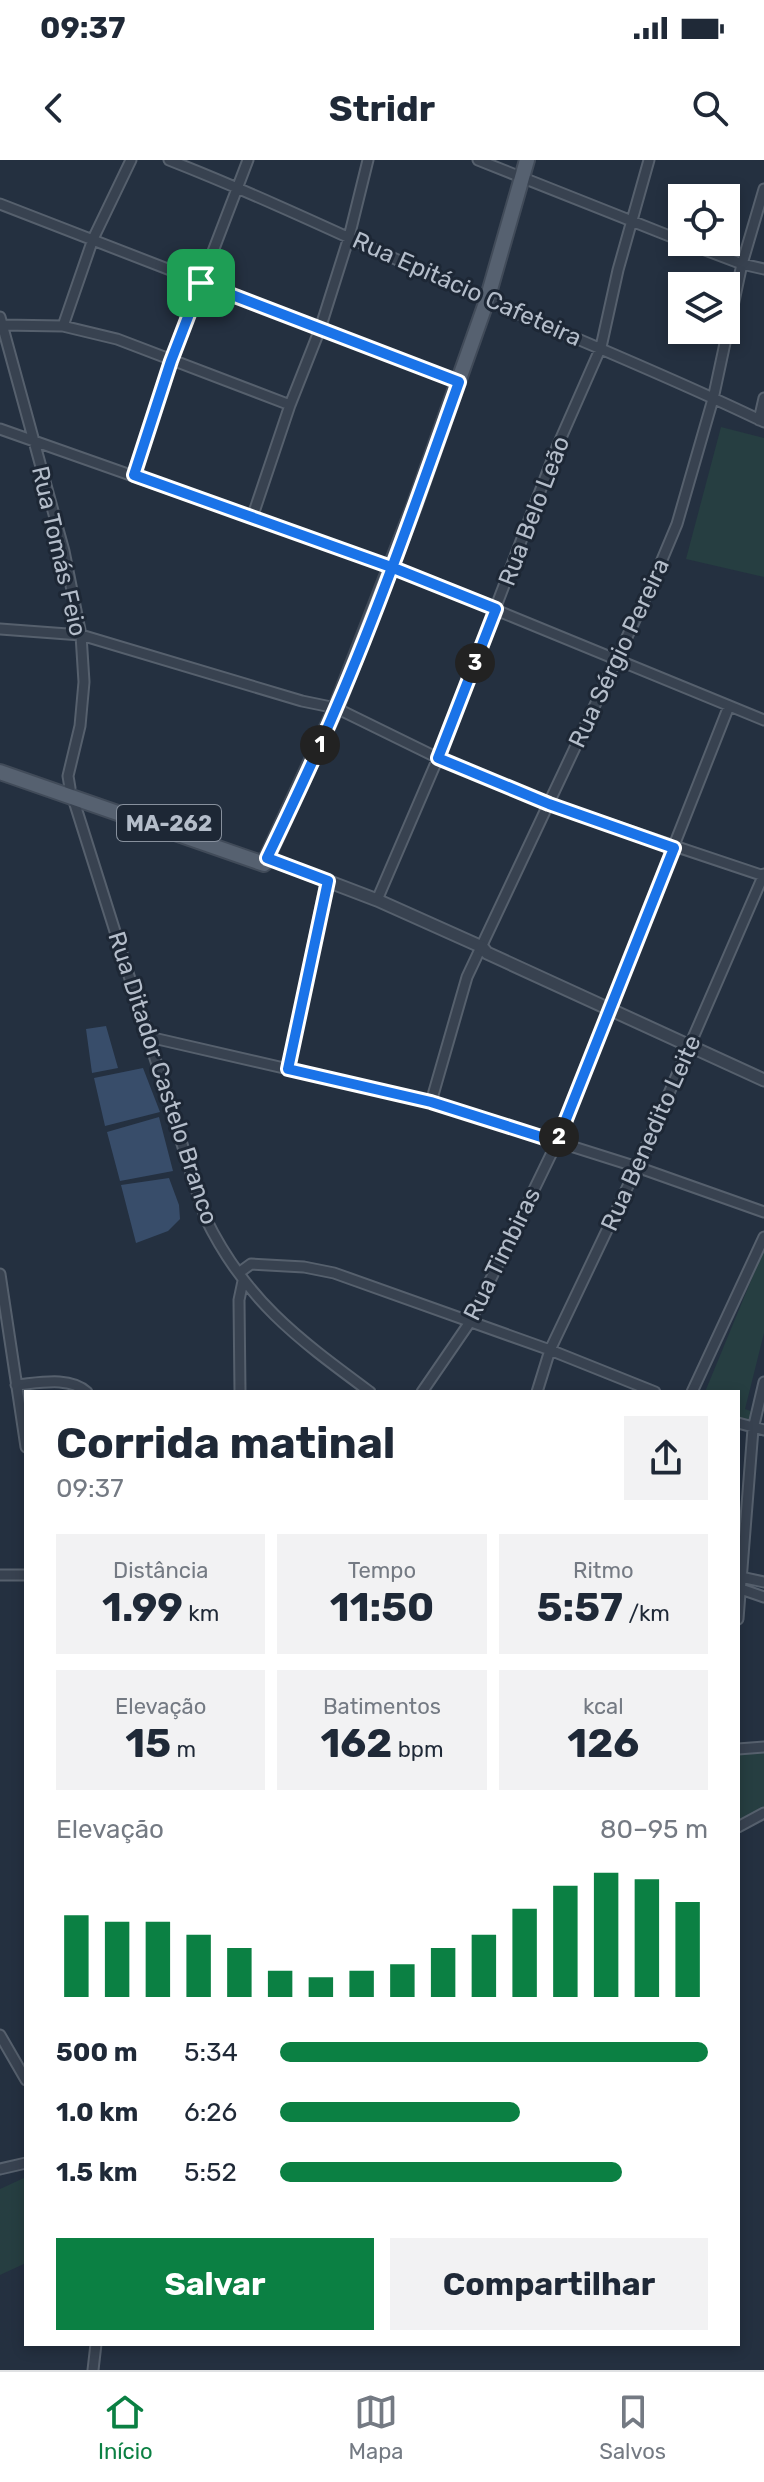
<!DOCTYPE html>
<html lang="pt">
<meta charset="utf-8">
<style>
body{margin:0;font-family:Rubik,sans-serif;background:#f2f2f3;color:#1f2937;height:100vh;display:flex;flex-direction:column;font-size:30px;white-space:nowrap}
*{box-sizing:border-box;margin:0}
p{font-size:26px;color:#747a83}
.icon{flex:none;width:44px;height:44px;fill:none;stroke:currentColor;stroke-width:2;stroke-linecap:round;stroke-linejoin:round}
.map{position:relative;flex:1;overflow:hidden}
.sheet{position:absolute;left:24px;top:1230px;width:716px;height:956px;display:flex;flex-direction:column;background:#fff;border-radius:0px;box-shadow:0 4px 12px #0003}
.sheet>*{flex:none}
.tools{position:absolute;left:668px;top:24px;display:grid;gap:16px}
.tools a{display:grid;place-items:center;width:72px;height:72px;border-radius:0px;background:#fff;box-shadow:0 4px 12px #0003;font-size:40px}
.pin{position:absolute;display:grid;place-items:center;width:68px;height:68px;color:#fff;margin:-34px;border-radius:16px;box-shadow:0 4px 12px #0006}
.km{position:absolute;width:40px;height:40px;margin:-20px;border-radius:50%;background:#222;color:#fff;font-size:22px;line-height:40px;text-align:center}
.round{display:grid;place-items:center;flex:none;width:84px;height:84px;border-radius:0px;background:#f2f2f3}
.head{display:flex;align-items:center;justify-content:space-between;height:136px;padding:0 32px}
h1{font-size:44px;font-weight:700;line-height:60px}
.stats{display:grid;grid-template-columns:repeat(3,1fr);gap:12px;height:136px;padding:8px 32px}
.stats div{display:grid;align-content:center;border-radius:0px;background:#f2f2f3;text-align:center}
.stats b{font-size:40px;font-weight:700}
.stats small{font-size:22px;font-weight:400}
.stats p{font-size:22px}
.chart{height:224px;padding:16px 32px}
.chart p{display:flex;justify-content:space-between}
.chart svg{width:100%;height:144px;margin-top:8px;stroke:#0b8043;stroke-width:6}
.cta{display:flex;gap:16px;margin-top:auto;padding:16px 32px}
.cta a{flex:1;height:92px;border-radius:0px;background:#0b8043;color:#fff;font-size:32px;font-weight:700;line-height:92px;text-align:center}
.cta a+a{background:#f2f2f3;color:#1f2937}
ul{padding:0 32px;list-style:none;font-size:26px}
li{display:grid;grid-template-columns:128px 96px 1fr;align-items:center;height:60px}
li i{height:20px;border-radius:10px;background:#0b8043}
.status{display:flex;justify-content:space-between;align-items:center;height:56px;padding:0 40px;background:#fff;direction:ltr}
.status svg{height:22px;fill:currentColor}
header{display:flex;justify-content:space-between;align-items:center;height:104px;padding:0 32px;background:#fff;font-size:36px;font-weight:700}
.tabs{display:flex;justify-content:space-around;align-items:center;height:112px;border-top:2px solid #e0e1e3;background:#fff;font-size:22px;color:#747a83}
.tabs a{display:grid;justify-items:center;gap:4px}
.tabs .on{color:#0b8043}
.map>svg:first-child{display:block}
.green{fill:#263e41}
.water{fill:#384d6a}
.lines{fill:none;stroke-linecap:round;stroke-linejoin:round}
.minor-casing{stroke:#56606d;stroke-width:13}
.tertiary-casing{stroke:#56606d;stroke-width:15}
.primary-casing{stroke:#414b59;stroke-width:18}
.minor{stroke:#384250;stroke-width:9}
.tertiary{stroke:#384250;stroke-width:11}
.primary{stroke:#566170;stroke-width:14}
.route-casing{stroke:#fff;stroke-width:16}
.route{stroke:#1a73e8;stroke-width:10}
.labels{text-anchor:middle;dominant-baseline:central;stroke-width:6;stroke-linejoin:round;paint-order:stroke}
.shield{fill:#1d2735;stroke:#87909d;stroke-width:2}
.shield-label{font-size:22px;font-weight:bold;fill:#b4bdca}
.street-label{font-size:24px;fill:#b4bdca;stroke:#1d2735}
</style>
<div class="status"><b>09:37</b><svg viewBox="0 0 49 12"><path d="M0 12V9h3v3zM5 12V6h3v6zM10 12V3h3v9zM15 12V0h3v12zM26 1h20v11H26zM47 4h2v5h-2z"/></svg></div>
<header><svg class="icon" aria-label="back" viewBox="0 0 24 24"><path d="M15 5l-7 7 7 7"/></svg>Stridr<svg class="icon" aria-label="search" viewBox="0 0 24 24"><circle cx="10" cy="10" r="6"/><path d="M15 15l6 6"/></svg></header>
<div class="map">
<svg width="764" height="2210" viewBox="0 0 764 2210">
<rect width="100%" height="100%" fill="#243040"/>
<path class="green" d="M 721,267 L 764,278 L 764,417 L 686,399 Z
M 764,1089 L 764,1173 L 745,1249 L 753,1252 L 749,1261 L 738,1257 L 738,1232 L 705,1232 Z
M 764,1592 L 764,1649 L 738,1662 L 738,1594 Z
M 26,2017 L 26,2103 L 0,2115 L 0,2029 Z"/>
<path class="water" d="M 106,866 L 118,908 L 92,913 L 86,869 Z
M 143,908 L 160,952 L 105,966 L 94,918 Z
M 159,957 L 173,1011 L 120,1021 L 107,972 Z
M 169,1018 L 179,1045 L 180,1059 L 168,1071 L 136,1083 L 121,1025 Z"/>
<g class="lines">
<defs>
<path id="minor" d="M 169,0 C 276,42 380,93 486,140 C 579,180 673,218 764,262
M 478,0 L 682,81
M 0,44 L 459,222
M 684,82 L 742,104 L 764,109
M 0,157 L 64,391 L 81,475 L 84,522 L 80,566 L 68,616 L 70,628
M 2,165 L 63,166 L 117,179 L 290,245
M 63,166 L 93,79 L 131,0
M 759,260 L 764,238
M 0,269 L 391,407 L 764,560
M 134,315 L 171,201 L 248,0
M 252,358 L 290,245 L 320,169 L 349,77 L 368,0
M 0,469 L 81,475 L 302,541 L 336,548 L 438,598 L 549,644 L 764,716
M 73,638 L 205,1057 C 245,1140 297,1178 370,1232
M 377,740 L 438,598 L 557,287 L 601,187 L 618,110 L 649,0
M 149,877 L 431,942 L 637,1007 L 764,1052
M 288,909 L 325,727
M 431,942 L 467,817 L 651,426 L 677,364 L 713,239 L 742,104 L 764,29
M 240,1112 L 251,1104 L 304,1107 L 334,1113 L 550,1190 L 655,1232
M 0,1114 L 26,1287
M 16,1225 C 39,1223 69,1216 87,1232
M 240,1232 L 239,1140 L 243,1121
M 422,1232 L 470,1162 L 557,982 L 729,546
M 537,1232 L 550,1190 L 637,1007 L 764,714
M 692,1232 L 764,1077
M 738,1263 L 764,1270
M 0,1415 L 26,1415
M 741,1417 L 764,1422
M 738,1428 L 764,1437
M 738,1459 L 753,1269 L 764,1222
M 738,1589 L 764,1587
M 738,1667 L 764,1653
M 0,1875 L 26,1920
M 0,2009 L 26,2003
M 93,2210 L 96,2184"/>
<path id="tertiary" d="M 267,698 L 377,740 L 482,787 L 487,793 L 764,920"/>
<path id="primary" d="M 0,612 L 264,704 L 336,548 L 415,344 L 487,140 L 527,0"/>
</defs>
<use href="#minor" class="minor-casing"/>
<use href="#tertiary" class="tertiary-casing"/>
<use href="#primary" class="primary-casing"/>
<use href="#minor" class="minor"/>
<use href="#tertiary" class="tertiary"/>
<use href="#primary" class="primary"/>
</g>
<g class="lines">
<defs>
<path id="route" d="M 201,123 L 459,222 C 420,331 382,441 336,548 C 315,598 291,648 267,698 L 328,721 L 288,909 L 431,942 L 557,982 L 674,688 L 549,644 L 438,598 L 496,449 L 391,407 L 134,315 L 171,201 L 201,123"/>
</defs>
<use href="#route" class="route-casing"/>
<use href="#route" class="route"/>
</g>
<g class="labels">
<rect class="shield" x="117" y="645" width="104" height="36" rx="6"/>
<g class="shield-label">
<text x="169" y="663">MA-262</text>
</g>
<g class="street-label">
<text transform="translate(467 129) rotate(24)">Rua Epitácio Cafeteira</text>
<text transform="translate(534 351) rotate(-69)">Rua Belo Leão</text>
<text transform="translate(59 391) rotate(77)">Rua Tomás Feio</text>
<text transform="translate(619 493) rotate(-65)">Rua Sérgio Pereira</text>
<text transform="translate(163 918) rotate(72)">Rua Ditador Castelo Branco</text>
<text transform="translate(651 973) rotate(-66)">Rua Benedito Leite</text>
<text transform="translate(502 1094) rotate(-64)">Rua Timbiras</text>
</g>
</g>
</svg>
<div class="tools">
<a><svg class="icon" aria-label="locate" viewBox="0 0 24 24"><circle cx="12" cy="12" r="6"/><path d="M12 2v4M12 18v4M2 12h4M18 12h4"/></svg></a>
<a><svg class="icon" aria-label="layers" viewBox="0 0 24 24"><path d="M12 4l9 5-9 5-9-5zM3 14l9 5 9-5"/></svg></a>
</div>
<div class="pin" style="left:201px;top:123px;background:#1e9e55"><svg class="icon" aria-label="arrive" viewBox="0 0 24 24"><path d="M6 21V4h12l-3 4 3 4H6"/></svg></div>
<b class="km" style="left:320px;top:585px">1</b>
<b class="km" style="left:559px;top:977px">2</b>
<b class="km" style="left:475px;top:503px">3</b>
<section class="sheet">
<div class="head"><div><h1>Corrida matinal</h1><p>09:37</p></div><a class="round"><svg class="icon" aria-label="share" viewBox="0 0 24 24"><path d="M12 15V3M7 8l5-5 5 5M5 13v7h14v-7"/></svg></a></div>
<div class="stats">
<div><p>Distância</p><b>1.99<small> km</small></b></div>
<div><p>Tempo</p><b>11:50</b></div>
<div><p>Ritmo</p><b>5:57<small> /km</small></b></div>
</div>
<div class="stats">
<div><p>Elevação</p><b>15<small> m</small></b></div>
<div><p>Batimentos</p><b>162<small> bpm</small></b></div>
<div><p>kcal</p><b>126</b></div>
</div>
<div class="chart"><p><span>Elevação</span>80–95 m</p>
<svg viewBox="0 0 160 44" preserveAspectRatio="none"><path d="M5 44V19M15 44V21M25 44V21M35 44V25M45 44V29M55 44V36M65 44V38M75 44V36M85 44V34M95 44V29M105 44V25M115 44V17M125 44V10M135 44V6M145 44V8M155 44V15"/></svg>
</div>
<ul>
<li><b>500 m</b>5:34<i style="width:100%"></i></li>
<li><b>1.0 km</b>6:26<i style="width:56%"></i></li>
<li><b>1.5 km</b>5:52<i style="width:80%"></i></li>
</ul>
<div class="cta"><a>Salvar</a><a>Compartilhar</a></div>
</section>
</div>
<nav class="tabs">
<a class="on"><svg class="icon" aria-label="home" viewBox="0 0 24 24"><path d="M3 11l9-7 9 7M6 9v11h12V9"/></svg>Início</a>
<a><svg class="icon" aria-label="map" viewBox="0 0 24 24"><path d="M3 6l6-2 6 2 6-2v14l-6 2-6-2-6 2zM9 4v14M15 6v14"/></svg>Mapa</a>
<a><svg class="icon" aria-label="saved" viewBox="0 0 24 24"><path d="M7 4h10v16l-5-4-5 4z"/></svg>Salvos</a>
</nav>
